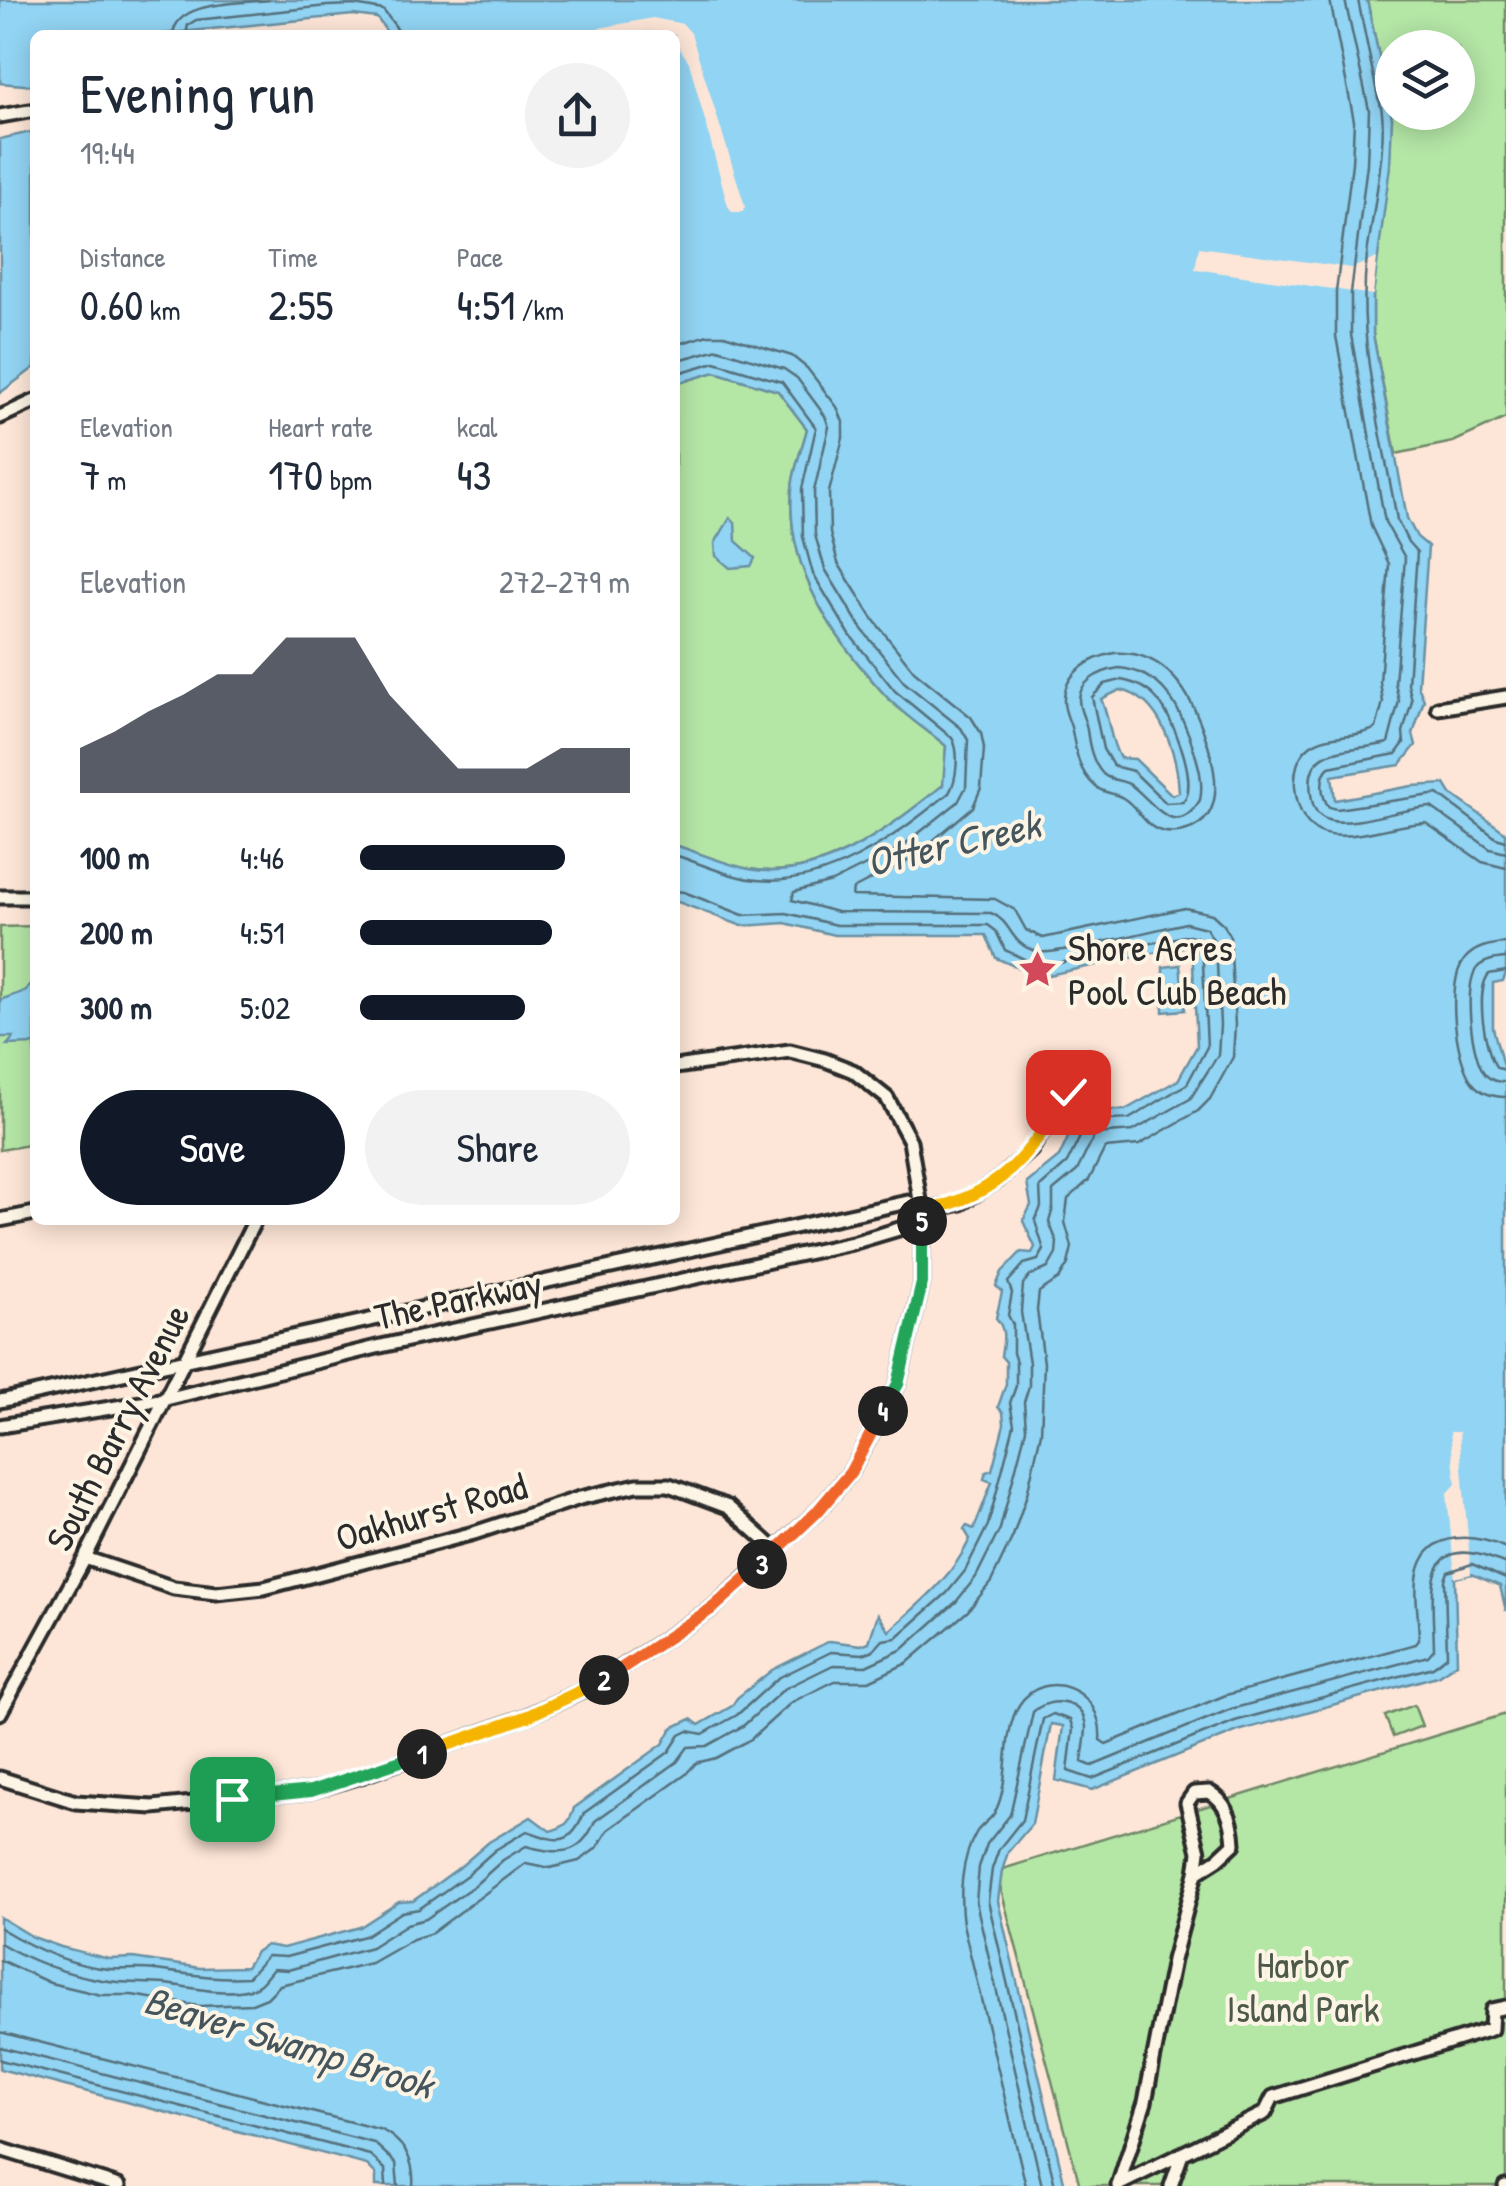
<!DOCTYPE html>
<meta charset="utf-8">
<style>
body{margin:0;font-family:"Patrick Hand",sans-serif;background:#f2f2f3;color:#1f2937;height:100vh;display:flex;flex-direction:column;font-size:38px;white-space:nowrap}
*{box-sizing:border-box;margin:0}
p{font-size:32px;color:#747a83}
.icon{flex:none;width:55px;height:55px;fill:none;stroke:currentColor;stroke-width:2;stroke-linecap:round;stroke-linejoin:round}
.map{position:relative;flex:1;overflow:hidden}
.side{position:absolute;left:30px;top:30px;width:650px;height:1195px;display:flex;flex-direction:column;background:#fff;border-radius:15px;box-shadow:0 5px 25px #0003}
.side>*{flex:none}
.buttons{position:absolute;left:1375px;top:30px;display:grid;gap:20px}
.buttons a{display:grid;place-items:center;width:100px;height:100px;border-radius:50%;background:#fff;box-shadow:0 5px 25px #0003;font-size:50px}
.pin{position:absolute;display:grid;place-items:center;width:85px;height:85px;color:#fff;margin:-42px;border-radius:20px;box-shadow:0 5px 15px #0006}
.km{position:absolute;width:50px;height:50px;margin:-25px;border-radius:50%;background:#222;color:#fff;font-size:28px;line-height:50px;text-align:center}
.round{display:grid;place-items:center;flex:none;width:105px;height:105px;border-radius:52px;background:#f2f2f3}
.head{display:flex;align-items:center;justify-content:space-between;height:170px;padding:0 50px}
h1{font-size:55px;font-weight:600;line-height:75px}
.metrics{display:grid;grid-template-columns:repeat(3,1fr);gap:15px;height:170px;padding:10px 50px}
.metrics div{display:grid;align-content:center}
.metrics b{font-size:42px;font-weight:600}
.metrics small{font-size:28px;font-weight:400}
.metrics p{font-size:28px}
.chart{height:280px;padding:20px 50px}
.chart p{display:flex;justify-content:space-between}
.chart svg{width:100%;height:180px;margin-top:10px;fill:#111827;opacity:.7}
.action{display:flex;gap:20px;margin-top:auto;padding:20px 50px}
.action a{flex:1;height:115px;border-radius:60px;background:#111827;color:#fff;font-size:40px;font-weight:600;line-height:115px;text-align:center}
.action a+a{background:#f2f2f3;color:#1f2937}
ul{padding:0 50px;list-style:none;font-size:32px}
li{display:grid;grid-template-columns:160px 120px 1fr;align-items:center;height:75px}
li i{height:25px;border-radius:12px;background:#111827}
.map>svg:first-child{display:block}
.green{fill:#b4e6a6;stroke:#708868;stroke-width:2.5;fill-rule:evenodd}
.water{fill:#92d4f3;stroke:#6990a3;stroke-width:2.5;fill-rule:evenodd}
.pier{fill:#fde6d7}
.lines{fill:none;stroke-linecap:round;stroke-linejoin:round}
.shore{stroke:#546f7b;stroke-width:2.5}
.street-casing{stroke:#2b2b2b;stroke-width:19}
.street{stroke:#fcf5e5;stroke-width:11}
.split-1-casing{stroke:#fff;stroke-width:20}
.split-2-casing{stroke:#fff;stroke-width:20}
.split-3-casing{stroke:#fff;stroke-width:20}
.split-4-casing{stroke:#fff;stroke-width:20}
.split-5-casing{stroke:#fff;stroke-width:20}
.split-6-casing{stroke:#fff;stroke-width:20}
.split-1{stroke:#22a559;stroke-width:12}
.split-2{stroke:#f5b400;stroke-width:12}
.split-3{stroke:#f0652b;stroke-width:12}
.split-4{stroke:#f0652b;stroke-width:12}
.split-5{stroke:#22a559;stroke-width:12}
.split-6{stroke:#f5b400;stroke-width:12}
.labels{text-anchor:middle;dominant-baseline:central;stroke-width:8;stroke-linejoin:round;paint-order:stroke}
.poi-label{font-size:38px;fill:#2b2b2b;stroke:#fcf5e5;text-anchor:start}
.street-label{font-size:38px;fill:#2b2b2b;stroke:#fcf5e5}
.park-label{font-size:38px;fill:#4d5a4a;stroke:#fcf5e5}
.water-label{font-size:40px;font-style:italic;fill:#45555d;stroke:#fcf5e5}
</style>
<div class="map">
<svg width="1506" height="2186" viewBox="0 0 1506 2186">
<rect width="100%" height="100%" fill="#fde6d7"/>
<filter id="ink" filterUnits="userSpaceOnUse"><feTurbulence type="fractalNoise" baseFrequency=".01" numOctaves="2"/><feDisplacementMap in="SourceGraphic" scale="20" xChannelSelector="R" yChannelSelector="G"/><feConvolveMatrix kernelMatrix="1 2 1 2 8 2 1 2 1" color-interpolation-filters="sRGB"/></filter>
<g filter="url(#ink)">
<path class="green" d="M 1367,0 L 1506,0 L 1506,418 L 1453,442 L 1396,454 L 1373,334 L 1373,295 L 1392,118 ZM 1392,48 L 1458,48 L 1458,112 L 1392,112 Z
M 715,372 L 778,391 L 807,429 C 802,449 793,470 792,490 C 785,569 835,640 886,696 C 903,715 927,730 946,746 L 944,785 C 890,827 822,882 749,869 C 724,864 699,853 675,845 L 675,384 Z
M 35,926 L 35,1144 L 0,1150 L 0,927 Z
M 1414,1705 L 1422,1726 L 1393,1737 L 1385,1716 Z
M 1506,1714 L 1506,2186 L 1080,2186 L 996,1871 Z"/>
<path class="water" d="M 0,0 L 1367,0 L 1392,118 L 1390,166 L 1373,295 L 1373,334 L 1407,518 L 1417,537 L 1428,546 L 1418,686 L 1424,700 L 1413,734 L 1416,745 L 1400,765 L 1332,776 L 1335,800 L 1412,786 L 1445,784 L 1451,794 L 1506,833 L 1506,973 L 1503,981 L 1493,983 L 1493,1028 L 1503,1066 L 1506,1066 L 1506,1611 L 1500,1586 L 1472,1574 L 1455,1578 L 1457,1663 L 1437,1676 L 1238,1731 L 1092,1790 L 1056,1780 L 1063,1726 L 1051,1724 L 1032,1824 L 1008,1852 L 1002,1871 L 998,1901 L 1065,2186 L 376,2186 L 376,2174 L 367,2165 L 0,2069 L 0,1917 L 33,1937 L 61,1947 L 109,1959 L 133,1958 L 200,1968 L 246,1967 L 256,1952 L 266,1945 L 283,1948 L 360,1927 L 399,1902 L 413,1901 L 460,1867 L 489,1842 L 531,1817 L 550,1831 C 565,1827 570,1823 574,1808 L 663,1744 L 672,1728 L 691,1719 L 699,1725 L 732,1706 L 737,1698 L 772,1670 L 830,1641 L 861,1645 L 869,1642 L 878,1614 L 889,1631 C 921,1602 951,1579 970,1539 L 964,1529 L 967,1526 L 974,1529 L 992,1482 L 984,1479 L 986,1472 L 992,1470 L 1004,1424 L 1003,1412 L 998,1407 L 1006,1384 L 1006,1362 L 1001,1356 C 1003,1341 1007,1331 996,1318 L 1002,1292 L 996,1286 L 1002,1272 L 1021,1252 L 1032,1253 L 1035,1247 L 1023,1221 L 1031,1205 L 1027,1183 L 1059,1157 L 1081,1110 L 1125,1110 L 1178,1080 L 1197,1046 L 1192,945 L 1039,977 L 996,958 L 986,935 L 834,935 L 785,923 L 742,926 L 675,901 L 675,845 C 699,853 724,864 749,869 C 822,883 890,827 943,785 L 946,746 C 927,730 903,715 886,696 C 835,640 785,569 792,490 C 793,470 802,449 807,429 L 778,391 L 715,372 L 675,384 L 675,35 L 389,35 L 377,18 L 353,15 L 150,35 L 35,35 L 35,86 L 0,83 ZM 1120,690 C 1162,698 1177,755 1179,792 L 1172,795 L 1135,759 L 1120,758 C 1109,740 1110,718 1101,699 Z
M 35,131 L 35,367 L 0,393 L 0,139 Z
M 730,518 L 735,522 L 736,541 L 755,558 L 751,566 L 730,568 L 716,556 L 715,543 Z
M 1180,965 L 1185,1010 L 1163,1012 L 1163,967 Z
M 35,979 L 35,1044 L 7,1045 L 14,1037 L 0,1037 L 0,1000 L 25,991 Z"/>
<path class="pier" d="M 653,18 L 683,24 L 691,33 L 745,206 L 743,212 L 732,212 L 728,206 L 689,62 L 675,42 L 675,35 L 647,31 L 630,35 L 562,35 Z
M 1199,247 L 1352,268 L 1377,258 L 1373,295 L 1195,269 Z
M 1450,1432 L 1459,1432 L 1471,1574 L 1455,1578 L 1447,1494 L 1456,1484 Z"/>
<g class="lines">
<path class="shore" d="M 1330,0 L 1354,121 L 1352,163 L 1336,292 L 1336,336 L 1371,526 L 1389,564 L 1380,682 L 1383,702 L 1376,728 C 1357,739 1329,732 1310,746 C 1297,756 1294,771 1295,787 C 1303,868 1375,824 1426,823 L 1482,862 L 1506,868
M 1345,0 L 1369,110 L 1367,164 L 1351,293 L 1351,335 L 1385,522 L 1405,558 L 1395,683 L 1399,701 L 1388,743 C 1348,753 1300,742 1312,800 C 1314,811 1321,819 1332,821 C 1355,826 1404,808 1431,807 L 1490,849 L 1506,853
M 1358,0 L 1378,98 C 1392,122 1371,223 1367,255 C 1356,345 1382,432 1397,520 L 1408,542 L 1417,552 L 1408,684 L 1412,701 L 1403,732 L 1404,743 L 1396,754 L 1329,767 C 1319,776 1321,797 1329,807 L 1337,809 L 1438,794 L 1496,838 L 1506,841
M 173,35 C 176,0 240,4 269,0
M 186,35 L 188,25 L 196,20 L 327,6 L 354,5 L 383,10 L 396,27 L 397,35
M 675,374 L 715,362 L 782,382 L 816,428 L 802,489 L 803,537 L 813,574 L 850,635 L 895,691 L 952,738 C 960,751 957,780 949,793 C 894,837 825,891 749,879 C 724,875 699,863 675,855
M 1114,653 C 1167,650 1192,695 1206,739 C 1217,773 1228,824 1178,832 C 1145,836 1143,810 1123,798 C 1113,792 1103,794 1095,786 C 1078,771 1076,751 1072,731 C 1070,721 1064,712 1064,702 C 1063,673 1090,658 1114,653 Z
M 1119,668 C 1163,672 1179,706 1192,744 C 1198,763 1204,780 1200,800 C 1175,842 1153,801 1132,786 C 1123,779 1112,782 1103,774 C 1092,762 1089,745 1087,730 C 1086,721 1082,716 1080,707 C 1074,683 1099,671 1119,668 Z
M 1121,680 C 1136,683 1146,687 1156,698 C 1172,715 1200,783 1183,802 L 1166,803 L 1133,771 L 1113,766 L 1103,749 L 1092,697 L 1105,684 Z
M 1506,943 C 1490,944 1474,947 1464,960 C 1446,982 1455,1060 1472,1082 C 1480,1093 1492,1097 1506,1097
M 1506,958 C 1496,959 1484,960 1477,968 C 1463,983 1471,1058 1485,1074 C 1491,1081 1498,1082 1506,1082
M 1506,971 L 1489,974 C 1475,990 1484,1051 1497,1068 L 1506,1070
M 0,1928 C 33,1948 70,1966 109,1969 C 124,1970 140,1968 155,1970 C 187,1974 216,1979 248,1977 L 267,1956 L 286,1957 L 365,1936 L 402,1912 L 419,1909 L 467,1875 L 495,1850 L 527,1831 C 554,1840 570,1850 584,1813 L 669,1752 L 680,1735 L 688,1731 L 703,1734 L 737,1715 L 778,1678 L 831,1652 L 863,1654 L 874,1650 L 883,1640 L 896,1638 L 947,1593 L 965,1571 L 988,1525 L 1014,1425 L 1010,1403 L 1016,1386 L 1016,1362 L 1013,1353 L 1013,1325 L 1008,1315 L 1012,1293 L 1008,1282 L 1024,1264 L 1038,1260 L 1044,1250 L 1035,1221 L 1041,1207 L 1040,1187 L 1067,1163 L 1088,1121 L 1129,1119 L 1187,1084 L 1207,1047 L 1202,943 L 1197,937 L 1189,935 L 1041,967 L 1005,950 L 996,931 L 988,925 L 836,925 L 786,913 L 743,915 L 684,892 L 675,891
M 0,1943 C 32,1962 66,1974 102,1980 C 122,1984 144,1982 165,1984 C 192,1987 222,1996 250,1989 C 261,1987 266,1977 273,1969 L 288,1970 L 371,1947 L 407,1924 L 426,1919 L 475,1885 L 503,1860 L 526,1846 C 558,1854 580,1858 595,1821 L 677,1762 L 688,1747 L 707,1746 L 743,1726 L 784,1689 L 833,1665 L 866,1666 L 903,1649 L 956,1602 L 976,1577 L 1000,1529 L 1026,1429 L 1024,1402 L 1029,1386 L 1029,1363 L 1021,1312 L 1023,1284 L 1030,1276 L 1048,1268 L 1056,1254 L 1057,1242 L 1049,1222 L 1053,1208 L 1053,1191 L 1077,1171 L 1095,1134 L 1133,1131 L 1190,1099 L 1218,1055 L 1220,1025 L 1216,944 L 1206,928 L 1186,923 C 1162,928 1052,956 1038,952 C 1008,944 1014,923 991,913 L 837,912 L 792,900 L 794,892 L 832,882 L 900,848 L 958,802 L 966,787 L 968,740 L 961,728 L 904,682 L 861,628 L 825,569 L 815,535 L 814,491 L 829,427 L 825,416 L 797,378 L 784,369 L 718,349 L 675,361
M 0,1960 L 50,1983 L 101,1995 L 132,1995 L 199,2006 L 252,2004 L 267,1998 L 280,1985 L 371,1963 L 413,1939 L 432,1933 L 526,1863 L 550,1868 L 579,1861 L 597,1848 L 608,1830 L 685,1775 L 696,1763 L 716,1758 L 751,1739 L 792,1702 L 835,1681 L 869,1681 L 907,1663 L 968,1611 L 991,1582 L 1013,1536 L 1027,1494 L 1041,1433 L 1044,1363 L 1037,1310 L 1039,1292 L 1059,1279 L 1068,1264 L 1072,1247 L 1065,1222 L 1068,1199 L 1089,1180 L 1105,1148 L 1139,1145 L 1198,1111 L 1210,1099 L 1233,1057 L 1235,1025 L 1230,937 L 1224,925 L 1212,914 L 1185,908 L 1043,938 L 1026,930 L 1015,910 L 995,899 L 852,896 L 853,889 L 911,859 L 973,807 L 981,788 L 984,748 L 981,733 L 971,717 L 914,671 L 873,619 L 838,563 L 830,533 L 829,492 L 843,438 L 843,422 L 837,407 L 807,368 L 792,356 L 724,335 L 708,335 L 675,345
M 0,2032 L 382,2130 C 404,2142 415,2161 413,2186
M 0,2047 L 374,2143 L 396,2163 L 398,2186
M 0,2060 L 370,2155 L 385,2169 L 386,2186
M 1026,2186 L 963,1924 C 959,1895 961,1859 976,1833 C 981,1824 992,1820 996,1810 C 1011,1779 1001,1735 1019,1705 C 1044,1666 1104,1688 1100,1740 L 1106,1744 L 1226,1695 L 1416,1644 L 1419,1640 C 1419,1618 1413,1590 1419,1569 C 1431,1528 1477,1535 1506,1548
M 1042,2186 L 976,1902 L 979,1867 L 987,1844 L 1010,1815 L 1033,1712 C 1049,1696 1084,1699 1086,1727 C 1086,1738 1083,1750 1082,1762 L 1092,1766 L 1231,1709 L 1428,1656 L 1434,1649 C 1433,1589 1419,1526 1506,1564
M 1055,2186 L 988,1901 L 992,1869 L 999,1849 L 1022,1820 L 1043,1719 L 1053,1714 L 1070,1720 L 1073,1729 L 1068,1771 L 1092,1779 L 1235,1721 L 1433,1667 L 1447,1656 L 1445,1580 L 1448,1572 L 1472,1564 L 1506,1579"/>
<defs>
<path id="street" d="M 0,116 L 35,110
M 0,417 L 35,401
M 1438,708 L 1506,697
M 0,897 L 35,897
M 0,1220 L 35,1213
M 0,1401 L 908,1202 L 922,1212
M 0,1426 L 166,1399 L 381,1346 L 852,1243 L 909,1226 L 922,1212 L 961,1203 L 998,1180 L 1031,1150 L 1067,1092
M 85,1558 L 174,1588 L 216,1593 L 264,1588 L 474,1533 L 580,1498 L 637,1485 L 669,1485 L 728,1507 L 777,1551
M 0,1713 L 85,1558 L 255,1220
M 0,1778 L 76,1802 L 153,1807 L 311,1791 L 358,1777 L 527,1716 L 597,1684 L 714,1607 L 817,1512 L 850,1473 L 898,1384 L 922,1283 L 922,1212 L 910,1141 L 887,1098 L 853,1071 L 825,1060 L 790,1051 L 675,1067
M 1209,1792 C 1228,1802 1233,1824 1234,1844 L 1218,1859 L 1196,1873 L 1199,1852 L 1187,1803 L 1194,1793 Z
M 0,2149 L 119,2186
M 1118,2185 L 1265,2113 L 1273,2097 L 1491,2029 L 1492,2010 L 1506,2007
M 1118,2186 L 1145,2102 L 1173,1960 L 1196,1873
M 1171,2186 L 1182,2154
M 1505,2186 L 1506,2186"/>
</defs>
<use href="#street" class="street-casing"/>
<use href="#street" class="street"/>
</g>
</g>
<g class="lines" filter="url(#ink)">
<defs>
<path id="split-1" d="M 232,1799 L 311,1791 L 422,1754"/>
<path id="split-2" d="M 422,1754 L 528,1716 L 604,1680"/>
<path id="split-3" d="M 604,1680 L 714,1607 L 762,1564"/>
<path id="split-4" d="M 762,1564 L 817,1512 L 850,1473 L 883,1411"/>
<path id="split-5" d="M 883,1411 L 898,1384 L 922,1283 L 922,1221"/>
<path id="split-6" d="M 922,1221 L 922,1212 C 1004,1192 1025,1160 1068,1092"/>
</defs>
<use href="#split-1" class="split-1-casing"/>
<use href="#split-2" class="split-2-casing"/>
<use href="#split-3" class="split-3-casing"/>
<use href="#split-4" class="split-4-casing"/>
<use href="#split-5" class="split-5-casing"/>
<use href="#split-6" class="split-6-casing"/>
<use href="#split-1" class="split-1"/>
<use href="#split-2" class="split-2"/>
<use href="#split-3" class="split-3"/>
<use href="#split-4" class="split-4"/>
<use href="#split-5" class="split-5"/>
<use href="#split-6" class="split-6"/>
</g>
<defs>
<symbol id="sight-bare" viewBox="-9 -9 18 18"><path d="M0-6L1.8-2.2L6-1.7L2.9 1.2L3.7 5.4L0 3.3L-3.7 5.4L-2.9 1.2L-6-1.7L-1.8-2.2Z" fill="#d1495b" stroke="#fcf5e5" stroke-width="2.5" paint-order="stroke"/></symbol>
</defs>
<g fill-rule="evenodd">
<use href="#sight-bare" x="1010" y="942" width="55" height="55"/>
</g>
<g class="labels">
<g class="poi-label">
<text x="1068" y="947">Shore Acres<tspan x="1068" dy="44">Pool Club Beach</tspan></text>
</g>
<g class="street-label">
<text transform="translate(458 1299) rotate(-12)">The Parkway</text>
<text transform="translate(117 1427) rotate(-63)">South Barry Avenue</text>
<text transform="translate(431 1511) rotate(-16)">Oakhurst Road</text>
</g>
<g class="park-label">
<text x="1303" y="1964">Harbor<tspan x="1303" dy="44">Island Park</tspan></text>
</g>
<g class="water-label">
<text transform="translate(953 842) rotate(-13)">Otter Creek</text>
<text transform="translate(289 2041) rotate(17)">Beaver Swamp Brook</text>
</g>
</g>
</svg>
<div class="buttons">
<a><svg class="icon" aria-label="layers" viewBox="0 0 24 24"><path d="M12 4l9 5-9 5-9-5zM3 14l9 5 9-5"/></svg></a>
</div>
<div class="pin" style="left:232px;top:1799px;background:#1e9e55"><svg class="icon" aria-label="arrive" viewBox="0 0 24 24"><path d="M6 21V4h12l-3 4 3 4H6"/></svg></div>
<div class="pin" style="left:1068px;top:1092px;background:#d93025"><svg class="icon" aria-label="check" viewBox="0 0 24 24"><path d="M5 12l5 5 9-10"/></svg></div>
<b class="km" style="left:422px;top:1754px">1</b>
<b class="km" style="left:604px;top:1680px">2</b>
<b class="km" style="left:762px;top:1564px">3</b>
<b class="km" style="left:883px;top:1411px">4</b>
<b class="km" style="left:922px;top:1221px">5</b>
<section class="side">
<div class="head"><div><h1>Evening run</h1><p>19:44</p></div><a class="round"><svg class="icon" aria-label="share" viewBox="0 0 24 24"><path d="M12 15V3M7 8l5-5 5 5M5 13v7h14v-7"/></svg></a></div>
<div class="metrics">
<div><p>Distance</p><b>0.60<small> km</small></b></div>
<div><p>Time</p><b>2:55</b></div>
<div><p>Pace</p><b>4:51<small> /km</small></b></div>
</div>
<div class="metrics">
<div><p>Elevation</p><b>7<small> m</small></b></div>
<div><p>Heart rate</p><b>170<small> bpm</small></b></div>
<div><p>kcal</p><b>43</b></div>
</div>
<div class="chart"><p><span>Elevation</span>272–279 m</p>
<svg viewBox="0 0 160 44" preserveAspectRatio="none"><path d="M0 44V33L10 29L20 24L30 20L40 15L50 15L60 6L70 6L80 6L90 20L100 29L110 38L120 38L130 38L140 33L150 33L160 33V44z"/></svg>
</div>
<ul>
<li><b>100 m</b>4:46<i style="width:76%"></i></li>
<li><b>200 m</b>4:51<i style="width:71%"></i></li>
<li><b>300 m</b>5:02<i style="width:61%"></i></li>
</ul>
<div class="action"><a>Save</a><a>Share</a></div>
</section>
</div>
